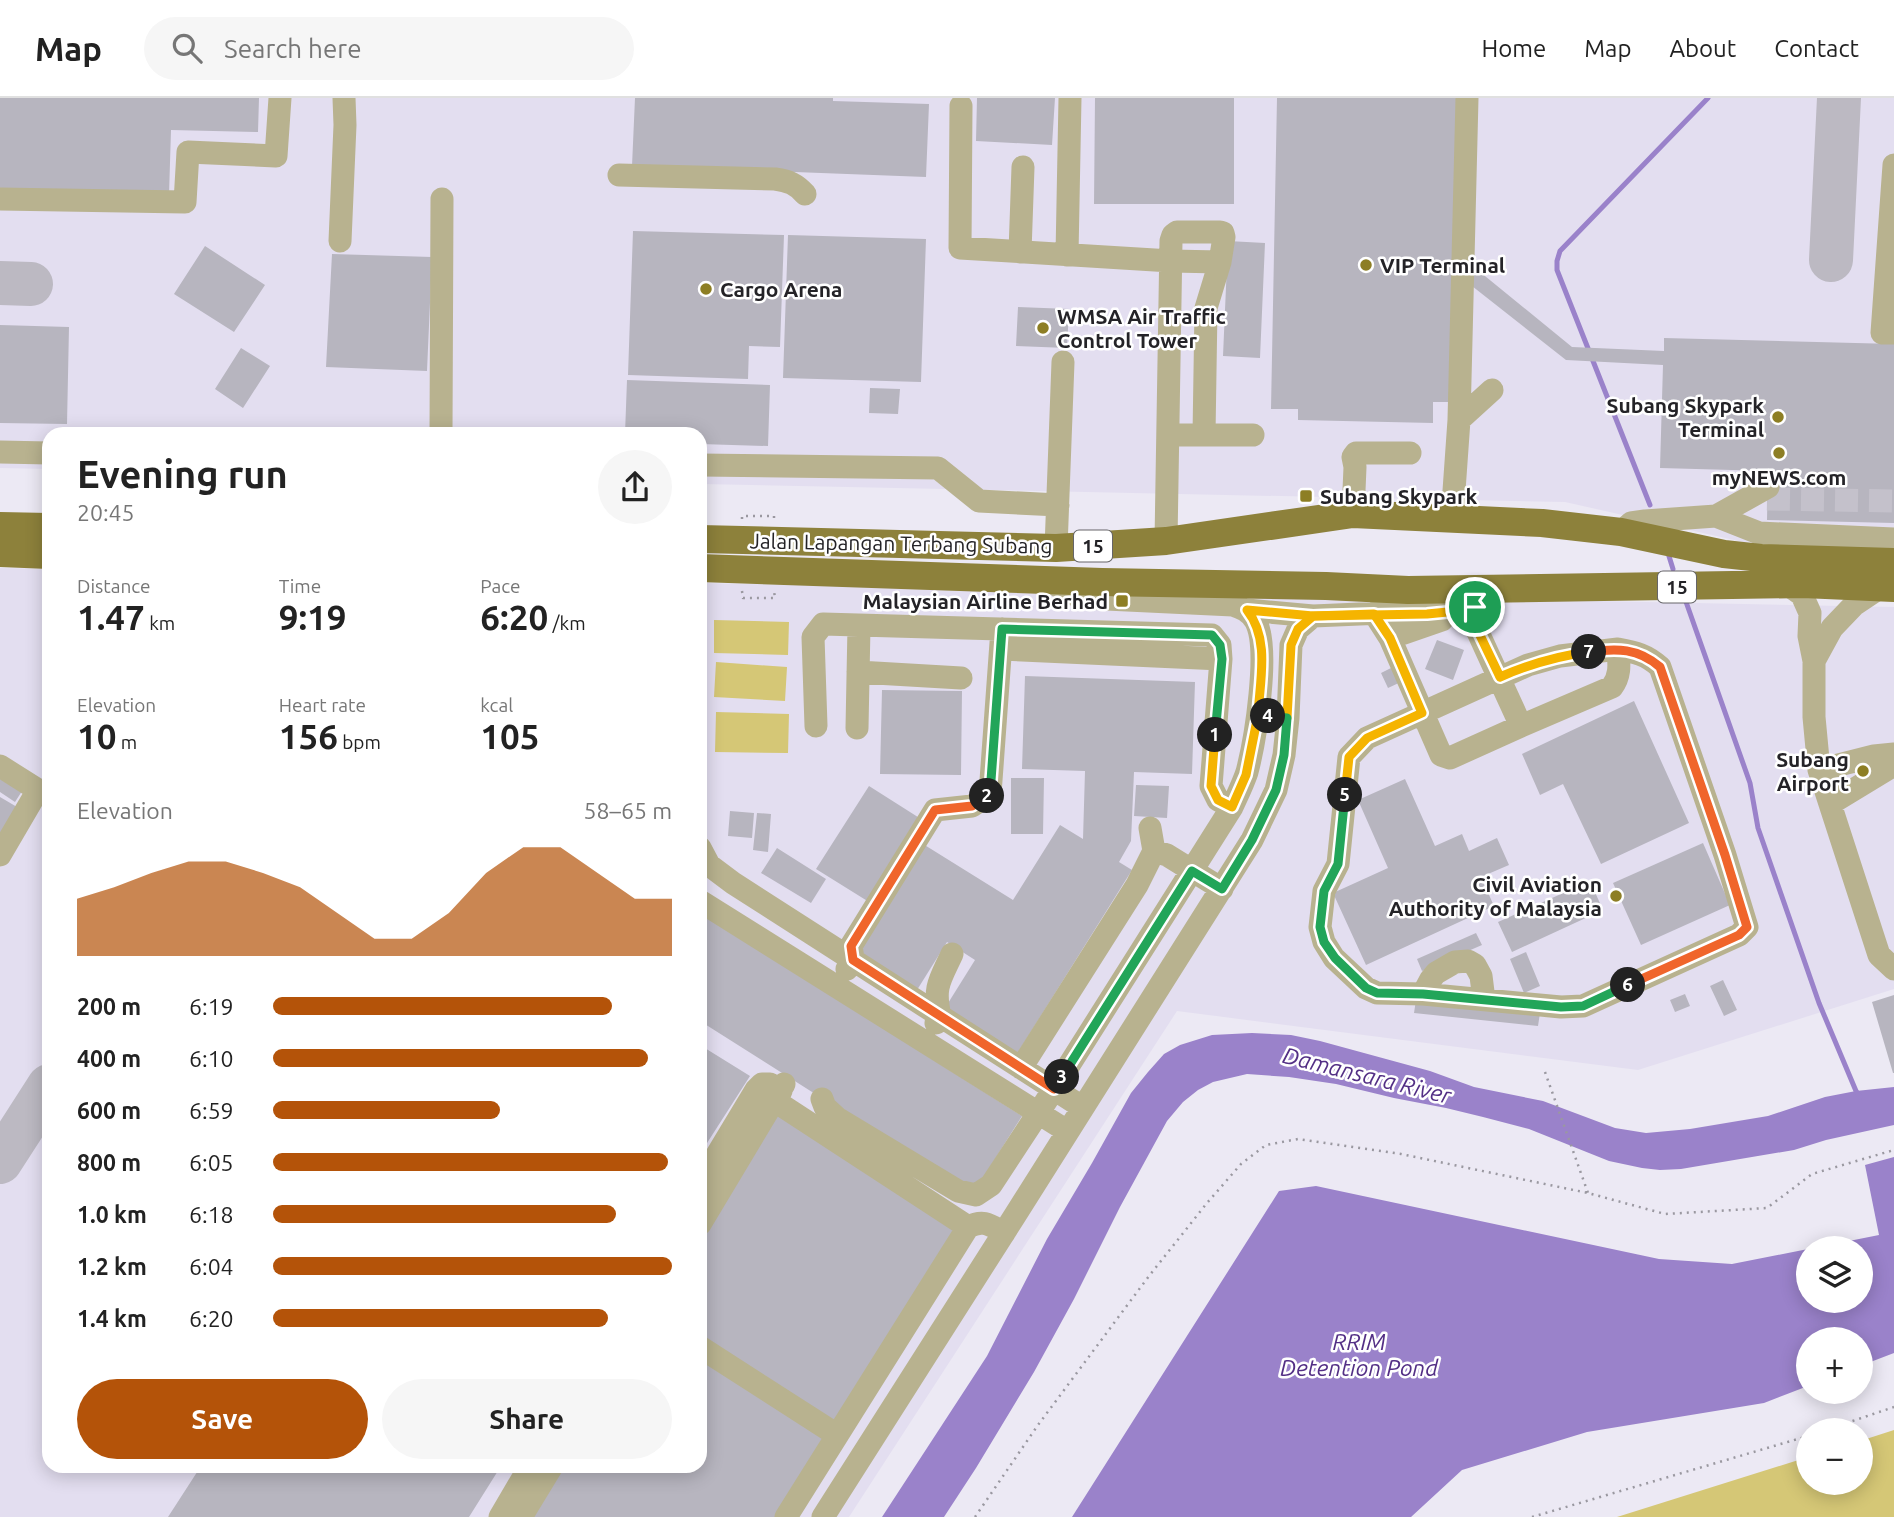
<!DOCTYPE html>
<meta charset="utf-8">
<style>
body{margin:0;font-family:Ubuntu,sans-serif;background:#f6f6f6;color:#222;height:100vh;display:flex;flex-direction:column;font-size:26px;white-space:nowrap}
*{box-sizing:border-box;margin:0}
p{font-size:23px;color:#767676}
.icon{flex:none;width:38px;height:38px;fill:none;stroke:currentColor;stroke-width:2;stroke-linecap:round;stroke-linejoin:round}
.map{position:relative;flex:1;overflow:hidden}
.details{position:absolute;left:42px;top:329px;width:665px;height:1046px;display:flex;flex-direction:column;background:#fff;border-radius:21px;box-shadow:0 4px 18px #0003}
.details>*{flex:none}
.controls{position:absolute;left:1796px;top:1138px;display:grid;gap:14px}
.controls a{display:grid;place-items:center;width:77px;height:77px;border-radius:50%;background:#fff;box-shadow:0 4px 18px #0003;font-size:35px}
.pin{position:absolute;display:grid;place-items:center;width:60px;height:60px;color:#fff;margin:-30px;border:4px solid #fff;border-radius:50%;box-shadow:0 2px 7px #0007}
.km{position:absolute;width:35px;height:35px;margin:-18px;border-radius:50%;background:#222;color:#fff;font-size:19px;line-height:35px;text-align:center}
.round{display:grid;place-items:center;flex:none;width:74px;height:74px;border-radius:37px;background:#f6f6f6}
.overview{display:flex;align-items:center;justify-content:space-between;height:119px;padding:0 35px}
h1{font-size:38px;font-weight:700;line-height:52px}
.stats{display:grid;grid-template-columns:repeat(3,1fr);gap:10px;height:119px;padding:7px 35px}
.stats div{display:grid;align-content:center}
.stats b{font-size:35px;font-weight:700}
.stats small{font-size:19px;font-weight:400}
.stats p{font-size:19px}
.chart{height:196px;padding:14px 35px}
.chart p{display:flex;justify-content:space-between}
.chart svg{width:100%;height:126px;margin-top:7px;fill:#b45309;opacity:.7}
.button{display:flex;gap:14px;margin-top:auto;padding:14px 35px}
.button a{flex:1;height:80px;border-radius:42px;background:#b45309;color:#fff;font-size:28px;font-weight:700;line-height:80px;text-align:center}
.button a+a{background:#f6f6f6;color:#222}
ul{padding:0 35px;list-style:none;font-size:23px}
li{display:grid;grid-template-columns:112px 84px 1fr;align-items:center;height:52px}
li i{height:18px;border-radius:9px;background:#b45309}
header{display:flex;align-items:center;gap:42px;box-sizing:border-box;height:98px;padding:0 35px;background:#fff;border-bottom:2px solid #e0e0e0}
header strong{font-size:33px}
nav{display:flex;gap:38px;margin-inline-start:auto;font-size:24px}
.search{width:490px;height:63px;background:#f6f6f6;display:flex;align-items:center;gap:18px;box-sizing:border-box;padding:0 24px;border-radius:38px;color:#767676;font-size:26px}
.map>svg:first-child{display:block}
.built{fill:#e3def0}
.green{fill:#d5c776}
.water{fill:#9a82ca}
.lines{fill:none;stroke-linecap:round;stroke-linejoin:round}
.stream{stroke:#9a82ca;stroke-width:5}
.taxiway{stroke:#bcb9c2;stroke-width:44}
.building{fill:#b7b5bf}
.minor-tunnel{stroke:#c4c1cb;stroke-width:23;stroke-dasharray:23 11;stroke-linecap:butt}
.path{stroke:#9a98a0;stroke-width:2.5;stroke-dasharray:2 5;stroke-linecap:butt}
.minor{stroke:#b8b28f;stroke-width:23}
.major{stroke:#8d813b;stroke-width:28}
.split-1-casing{stroke:#fff;stroke-width:14}
.split-2-casing{stroke:#fff;stroke-width:14}
.split-3-casing{stroke:#fff;stroke-width:14}
.split-4-casing{stroke:#fff;stroke-width:14}
.split-5-casing{stroke:#fff;stroke-width:14}
.split-6-casing{stroke:#fff;stroke-width:14}
.split-7-casing{stroke:#fff;stroke-width:14}
.split-8-casing{stroke:#fff;stroke-width:14}
.split-1{stroke:#f5b400;stroke-width:9}
.split-2{stroke:#22a559;stroke-width:9}
.split-3{stroke:#f0652b;stroke-width:9}
.split-4{stroke:#22a559;stroke-width:9}
.split-5{stroke:#f5b400;stroke-width:9}
.split-6{stroke:#22a559;stroke-width:9}
.split-7{stroke:#f0652b;stroke-width:9}
.split-8{stroke:#f5b400;stroke-width:9}
.poi-dot{fill:#8d7e24;stroke:#fff;stroke-width:2.5}
.labels{text-anchor:middle;dominant-baseline:central;stroke-width:5;stroke-linejoin:round;paint-order:stroke}
.shield{fill:#fff;stroke:#666568;stroke-width:2}
.shield-label{font-size:19px;font-weight:bold;fill:#242327}
.poi-label{font-size:21px;font-weight:bold;fill:#242327;stroke:#fff;text-anchor:start}
.street-label{font-size:21px;fill:#242327;stroke:#fff}
.water-label{font-size:23px;font-style:italic;fill:#532f85;stroke:#fff}
</style>
<header>
<strong>Map</strong>
<div class="search"><svg class="icon" aria-label="search" viewBox="0 0 24 24"><circle cx="10" cy="10" r="6"/><path d="M15 15l6 6"/></svg>Search here</div>
<nav><a>Home</a><a>Map</a><a>About</a><a>Contact</a></nav>
</header>
<div class="map">
<svg width="1894" height="1419" viewBox="0 0 1894 1419">
<rect width="100%" height="100%" fill="#ece9f4"/>
<path class="built" d="M 0,0 L 1894,0 L 1894,447 L 1743,444 L 1565,404 L 700,386 L 700,336 L 49,336 L 49,371 L 0,370 Z
M 0,470 L 49,471 L 49,1368 L 700,1368 L 700,485 L 1894,509 L 1894,891 L 1638,972 L 1177,913 L 849,1419 L 0,1419 Z"/>
<path class="green" d="M 714,522 L 789,524 L 788,557 L 714,555 Z
M 716,564 L 787,569 L 785,603 L 714,599 Z
M 716,614 L 789,616 L 788,655 L 715,654 Z
M 1894,1332 L 1894,1419 L 1617,1419 L 1808,1359 L 1808,1384 L 1860,1384 L 1860,1343 Z"/>
<path class="water" d="M 1252,935 L 1291,937 L 1320,943 L 1430,973 L 1474,989 L 1543,1003 L 1615,1030 L 1646,1035 L 1690,1031 L 1768,1018 L 1825,999 L 1856,993 L 1894,989 L 1894,1027 L 1826,1042 L 1794,1052 L 1681,1071 L 1660,1072 L 1642,1070 L 1609,1063 L 1529,1031 L 1483,1019 L 1446,1010 L 1394,1000 L 1336,986 L 1289,979 L 1247,976 L 1213,984 L 1198,992 L 1183,1004 L 1167,1023 L 1120,1109 L 1074,1201 L 1034,1274 L 976,1370 L 944,1419 L 882,1419 L 987,1258 L 1047,1141 L 1092,1065 L 1131,995 L 1148,974 L 1164,956 L 1180,947 L 1212,937 Z
M 1894,1059 L 1894,1255 L 1860,1268 L 1860,1241 L 1808,1241 L 1808,1288 L 1764,1305 L 1587,1334 L 1462,1372 L 1411,1419 L 1072,1419 L 1279,1093 L 1316,1088 L 1659,1161 L 1732,1166 L 1808,1151 L 1808,1202 L 1860,1202 L 1860,1150 L 1814,1150 L 1879,1137 L 1865,1067 Z"/>
<g class="lines">
<path class="stream" d="M 1650,407 L 1557,172 L 1557,163 L 1560,153 L 1708,0
M 1668,455 L 1673,471
M 1685,501 L 1750,685 L 1758,730 L 1819,905 L 1856,993 L 1860,999"/>
<path class="taxiway" d="M 1831,162 L 1839,0
M 0,185 L 31,186
M 0,1064 L 49,988"/>
</g>
<path class="building" d="M 0,0 L 259,0 L 258,34 L 171,32 L 169,97 L 0,93 Z
M 635,0 L 833,0 L 833,3 L 929,6 L 926,79 L 632,68 Z
M 977,0 L 1055,0 L 1052,47 L 976,43 Z
M 1095,0 L 1234,0 L 1234,106 L 1094,106 Z
M 1277,0 L 1461,0 L 1458,156 L 1572,249 L 1664,253 L 1664,240 L 1894,246 L 1894,425 L 1767,422 L 1768,373 L 1660,370 L 1663,267 L 1566,262 L 1458,177 L 1455,304 L 1433,304 L 1433,325 L 1298,322 L 1298,311 L 1271,311 Z
M 633,133 L 784,137 L 780,249 L 749,248 L 748,281 L 628,277 Z
M 788,137 L 926,141 L 921,284 L 783,280 Z
M 1228,143 L 1265,145 L 1260,260 L 1223,258 Z
M 205,148 L 265,187 L 234,234 L 174,196 Z
M 332,156 L 432,159 L 427,273 L 326,269 Z
M 1018,209 L 1069,211 L 1067,250 L 1016,248 Z
M 0,227 L 69,229 L 67,326 L 0,325 Z
M 241,250 L 270,268 L 243,310 L 215,291 Z
M 627,282 L 770,287 L 768,348 L 700,346 L 700,336 L 625,336 Z
M 870,290 L 900,291 L 898,316 L 869,315 Z
M 1437,542 L 1464,552 L 1453,582 L 1425,571 Z
M 1395,568 L 1403,583 L 1388,590 L 1381,575 Z
M 1025,578 L 1195,584 L 1192,676 L 1134,674 L 1131,743 L 1119,764 L 1132,772 L 1017,956 L 945,910 L 975,862 L 947,844 L 917,892 L 855,853 L 923,746 L 1013,802 L 1060,727 L 1083,741 L 1085,673 L 1022,671 Z
M 882,592 L 962,593 L 961,677 L 880,676 Z
M 1634,603 L 1689,725 L 1601,766 L 1563,686 L 1540,697 L 1522,656 Z
M 0,675 L 24,690 L 15,704 L 0,694 Z
M 1011,680 L 1044,680 L 1043,736 L 1011,736 Z
M 1405,681 L 1435,748 L 1462,736 L 1469,753 L 1497,740 L 1509,767 L 1481,779 L 1494,808 L 1366,867 L 1333,795 L 1388,770 L 1358,702 Z
M 1136,687 L 1169,688 L 1167,720 L 1134,718 Z
M 869,688 L 921,721 L 869,804 L 816,771 Z
M 0,699 L 17,709 L 0,737 Z
M 730,713 L 754,715 L 752,740 L 728,738 Z
M 757,715 L 771,716 L 768,754 L 753,752 Z
M 1703,745 L 1730,807 L 1641,847 L 1613,785 Z
M 777,750 L 826,781 L 811,805 L 761,775 Z
M 1590,783 L 1603,812 L 1512,854 L 1498,824 Z
M 700,814 L 1022,1018 L 973,1096 L 700,923 Z
M 1476,835 L 1482,847 L 1422,873 L 1417,861 Z
M 1526,854 L 1540,888 L 1524,895 L 1510,861 Z
M 1723,882 L 1737,912 L 1724,918 L 1710,888 Z
M 1685,896 L 1690,908 L 1675,914 L 1670,902 Z
M 1894,897 L 1894,975 L 1893,975 L 1872,904 Z
M 1416,902 L 1540,915 L 1538,928 L 1414,915 Z
M 700,947 L 750,978 L 700,1056 Z
M 779,1015 L 960,1130 L 835,1326 L 700,1241 L 700,1140 Z
M 700,1258 L 827,1339 L 777,1419 L 525,1419 L 557,1368 L 700,1368 Z
M 201,1368 L 501,1368 L 469,1419 L 168,1419 Z"/>
<g class="lines">
<path class="minor-tunnel" d="M 1767,401 L 1894,403"/>
<path class="path" d="M 742,421 L 742,418 L 774,418 L 774,420
M 742,493 L 743,500 L 775,500 L 774,493
M 1545,974 L 1588,1095
M 1826,1332 L 1894,1309
M 975,1419 L 1038,1327 L 1149,1178 L 1207,1105 L 1241,1066 L 1266,1047 L 1298,1041 L 1401,1056 L 1588,1095 L 1665,1116 L 1767,1110 L 1812,1076 L 1894,1052
M 1532,1419 L 1808,1338"/>
<path class="minor" d="M 961,8 L 960,150 L 1171,163 L 1220,164
M 1894,67 L 1882,235 L 1894,235
M 619,77 L 775,81 C 789,83 796,86 805,96
M 0,101 L 185,104 L 188,54 L 276,58 L 280,0
M 340,143 L 345,27 L 344,0
M 1020,154 L 1023,69
M 1067,157 L 1070,0
M 1459,322 L 1492,292
M 441,336 L 442,101
M 1168,337 L 1253,337
M 0,354 L 49,355
M 700,367 L 938,370 L 979,403 L 1058,407
M 1353,416 L 1355,369 L 1353,359 L 1356,355 L 1410,355
M 1716,418 L 1768,389
M 1452,421 L 1459,322 L 1467,0
M 1621,434 L 1631,425 L 1645,423 L 1716,418 L 1759,435 L 1894,441
M 1166,443 L 1171,143 L 1173,137 L 1177,134 L 1220,134 L 1223,135 L 1224,139 L 1220,164 L 1206,210 L 1204,337
M 1056,450 L 1063,264
M 1788,487 L 1802,497 L 1810,515 L 1809,538 L 1814,563 L 1832,530 L 1854,507 L 1881,489
M 1247,512 L 1313,518
M 1374,515 L 1390,540 L 1441,657 L 1450,660 L 1521,628 L 1477,532 L 1475,509
M 1390,540 L 1442,522
M 1001,551 L 1221,561
M 1618,551 C 1635,554 1647,557 1660,569 L 1725,757 L 1747,829 L 1739,837 L 1583,908 L 1561,909 L 1423,896 L 1377,895 L 1366,890 L 1334,860 L 1324,844 L 1320,829 L 1324,793 L 1338,766 L 1349,659 L 1367,640 L 1528,567 L 1560,558 Z
M 1814,563 L 1814,619 L 1819,672 L 1879,857 L 1894,871
M 858,574 L 961,580
M 816,628 L 813,539 L 823,526 L 1212,537 L 1220,547 L 1221,561 L 1211,688 L 1218,702 L 1232,709
M 1521,628 L 1612,589 C 1621,577 1619,565 1618,551
M 857,630 L 859,528
M 0,668 L 38,692 L 0,757
M 1819,672 L 1874,658 L 1894,656
M 1830,706 L 1894,667
M 700,750 L 709,767 L 733,785 L 1082,1009
M 1154,753 L 1167,757 L 1222,791
M 700,803 L 1067,1033
M 847,871 L 853,861 L 851,848 L 935,712 L 972,708 L 990,696 L 1002,531
M 1423,896 L 1431,881 L 1436,875 L 1455,864 L 1468,863 L 1475,867 L 1481,878 L 1484,902
M 936,925 L 940,918 C 933,889 940,882 952,856
M 1021,970 L 1137,787 L 1154,753 L 1150,730
M 822,1001 L 825,1009 L 837,1020 L 958,1093 L 976,1097 L 991,1087 L 1054,991 L 1232,709 C 1237,698 1243,686 1247,674 C 1255,643 1271,549 1255,522 C 1249,513 1242,510 1233,507 L 1085,500 L 1067,494 L 1049,482
M 775,1003 L 968,1129
M 700,1085 L 756,992 L 762,986 L 770,986 L 781,993
M 700,1126 L 784,986
M 700,1249 L 837,1337
M 500,1419 L 530,1368
M 521,1419 L 552,1368
M 786,1419 L 968,1129 C 984,1121 990,1127 1004,1135
M 823,1419 L 1014,1119 L 1252,742 L 1276,692 L 1284,657 L 1288,620 L 1291,547 L 1298,531 L 1313,518 L 1383,515 L 1428,516 L 1458,513 L 1475,509 L 1492,491"/>
<path class="major" d="M 0,428 L 49,429
M 700,441 L 1056,450 L 1166,443 L 1353,416 L 1542,425 L 1621,434 L 1724,456 L 1761,460 L 1894,464
M 0,455 L 49,457
M 700,470 L 1102,484 L 1326,488 L 1408,492 L 1803,486 L 1894,490"/>
</g>
<g class="lines">
<defs>
<path id="split-1" d="M 1215,637 L 1211,688 L 1218,702 L 1232,709 L 1246,677 L 1258,617 L 1287,620 L 1291,547 L 1298,531 L 1313,518 L 1427,516 L 1458,513 L 1475,509"/>
<path id="split-2" d="M 987,698 L 990,696 L 1002,531 L 1212,537 L 1220,547 L 1222,561 L 1215,637"/>
<path id="split-3" d="M 987,698 L 972,708 L 935,712 L 851,848 L 853,862 L 1054,991 L 1062,979"/>
<path id="split-4" d="M 1062,979 L 1192,773 L 1222,791 L 1252,742 L 1276,692 L 1284,657 L 1287,620 L 1268,618"/>
<path id="split-5" d="M 1268,618 L 1258,617 C 1260,581 1270,541 1247,512 L 1313,518 L 1374,516 L 1390,540 L 1422,615 L 1367,640 L 1349,659 L 1345,697"/>
<path id="split-6" d="M 1345,697 L 1338,766 L 1324,793 L 1320,829 L 1324,844 L 1335,860 L 1366,890 L 1377,895 L 1423,896 L 1561,909 L 1583,908 L 1628,887"/>
<path id="split-7" d="M 1589,554 C 1617,550 1638,550 1660,569 L 1725,757 L 1747,829 L 1739,837 L 1628,887"/>
<path id="split-8" d="M 1475,509 L 1477,531 L 1500,579 C 1530,566 1556,558 1589,554"/>
</defs>
<use href="#split-1" class="split-1-casing"/>
<use href="#split-2" class="split-2-casing"/>
<use href="#split-3" class="split-3-casing"/>
<use href="#split-4" class="split-4-casing"/>
<use href="#split-5" class="split-5-casing"/>
<use href="#split-6" class="split-6-casing"/>
<use href="#split-7" class="split-7-casing"/>
<use href="#split-8" class="split-8-casing"/>
<use href="#split-1" class="split-1"/>
<use href="#split-2" class="split-2"/>
<use href="#split-3" class="split-3"/>
<use href="#split-4" class="split-4"/>
<use href="#split-5" class="split-5"/>
<use href="#split-6" class="split-6"/>
<use href="#split-7" class="split-7"/>
<use href="#split-8" class="split-8"/>
</g>
<g class="poi-dot">
<circle cx="1366" cy="167" r="7"/>
<circle cx="706" cy="191" r="7"/>
<circle cx="1043" cy="230" r="7"/>
<circle cx="1778" cy="319" r="7"/>
<circle cx="1779" cy="355" r="7"/>
<rect x="1299" y="391" width="14" height="14" rx="3.5"/>
<rect x="1115" y="496" width="14" height="14" rx="3.5"/>
<circle cx="1863" cy="673" r="7"/>
<circle cx="1616" cy="798" r="7"/>
</g>
<g class="labels">
<g class="shield">
<rect x="1074" y="432.5" width="38" height="31" rx="5"/>
<rect x="1658" y="473.5" width="38" height="31" rx="5"/>
</g>
<g class="shield-label">
<text x="1093" y="448">15</text>
<text x="1677" y="489">15</text>
</g>
<g class="poi-label">
<text x="1380" y="167">VIP Terminal</text>
<text x="720" y="191">Cargo Arena</text>
<text x="1057" y="218">WMSA Air Traffic<tspan x="1057" dy="24">Control Tower</tspan></text>
<text x="1764" y="307" text-anchor="end">Subang Skypark<tspan x="1764" dy="24">Terminal</tspan></text>
<text x="1779" y="379" text-anchor="middle">myNEWS.com</text>
<text x="1320" y="398">Subang Skypark</text>
<text x="1108" y="503" text-anchor="end">Malaysian Airline Berhad</text>
<text x="1849" y="661" text-anchor="end">Subang<tspan x="1849" dy="24">Airport</tspan></text>
<text x="1602" y="786" text-anchor="end">Civil Aviation<tspan x="1602" dy="24">Authority of Malaysia</tspan></text>
</g>
<g class="street-label">
<text transform="translate(901 445) rotate(1)">Jalan Lapangan Terbang Subang</text>
</g>
<g class="water-label">
<text transform="translate(1367 977) rotate(14)">Damansara River</text>
<text x="1359" y="1243">RRIM<tspan x="1359" dy="26">Detention Pond</tspan></text>
</g>
</g>
</svg>
<div class="controls">
<a><svg class="icon" aria-label="layers" viewBox="0 0 24 24"><path d="M12 4l9 5-9 5-9-5zM3 14l9 5 9-5"/></svg></a>
<a>+</a>
<a>−</a>
</div>
<div class="pin" style="left:1475px;top:509px;background:#1e9e55"><svg class="icon" aria-label="arrive" viewBox="0 0 24 24"><path d="M6 21V4h12l-3 4 3 4H6"/></svg></div>
<b class="km" style="left:1215px;top:637px">1</b>
<b class="km" style="left:987px;top:698px">2</b>
<b class="km" style="left:1062px;top:979px">3</b>
<b class="km" style="left:1268px;top:618px">4</b>
<b class="km" style="left:1345px;top:697px">5</b>
<b class="km" style="left:1628px;top:887px">6</b>
<b class="km" style="left:1589px;top:554px">7</b>
<section class="details">
<div class="overview"><div><h1>Evening run</h1><p>20:45</p></div><a class="round"><svg class="icon" aria-label="share" viewBox="0 0 24 24"><path d="M12 15V3M7 8l5-5 5 5M5 13v7h14v-7"/></svg></a></div>
<div class="stats">
<div><p>Distance</p><b>1.47<small> km</small></b></div>
<div><p>Time</p><b>9:19</b></div>
<div><p>Pace</p><b>6:20<small> /km</small></b></div>
</div>
<div class="stats">
<div><p>Elevation</p><b>10<small> m</small></b></div>
<div><p>Heart rate</p><b>156<small> bpm</small></b></div>
<div><p>kcal</p><b>105</b></div>
</div>
<div class="chart"><p><span>Elevation</span>58–65 m</p>
<svg viewBox="0 0 160 44" preserveAspectRatio="none"><path d="M0 44V24L10 20L20 15L30 11L40 11L50 15L60 20L70 29L80 38L90 38L100 29L110 15L120 6L130 6L140 15L150 24L160 24V44z"/></svg>
</div>
<ul>
<li><b>200 m</b>6:19<i style="width:85%"></i></li>
<li><b>400 m</b>6:10<i style="width:94%"></i></li>
<li><b>600 m</b>6:59<i style="width:57%"></i></li>
<li><b>800 m</b>6:05<i style="width:99%"></i></li>
<li><b>1.0 km</b>6:18<i style="width:86%"></i></li>
<li><b>1.2 km</b>6:04<i style="width:100%"></i></li>
<li><b>1.4 km</b>6:20<i style="width:84%"></i></li>
</ul>
<div class="button"><a>Save</a><a>Share</a></div>
</section>
</div>
